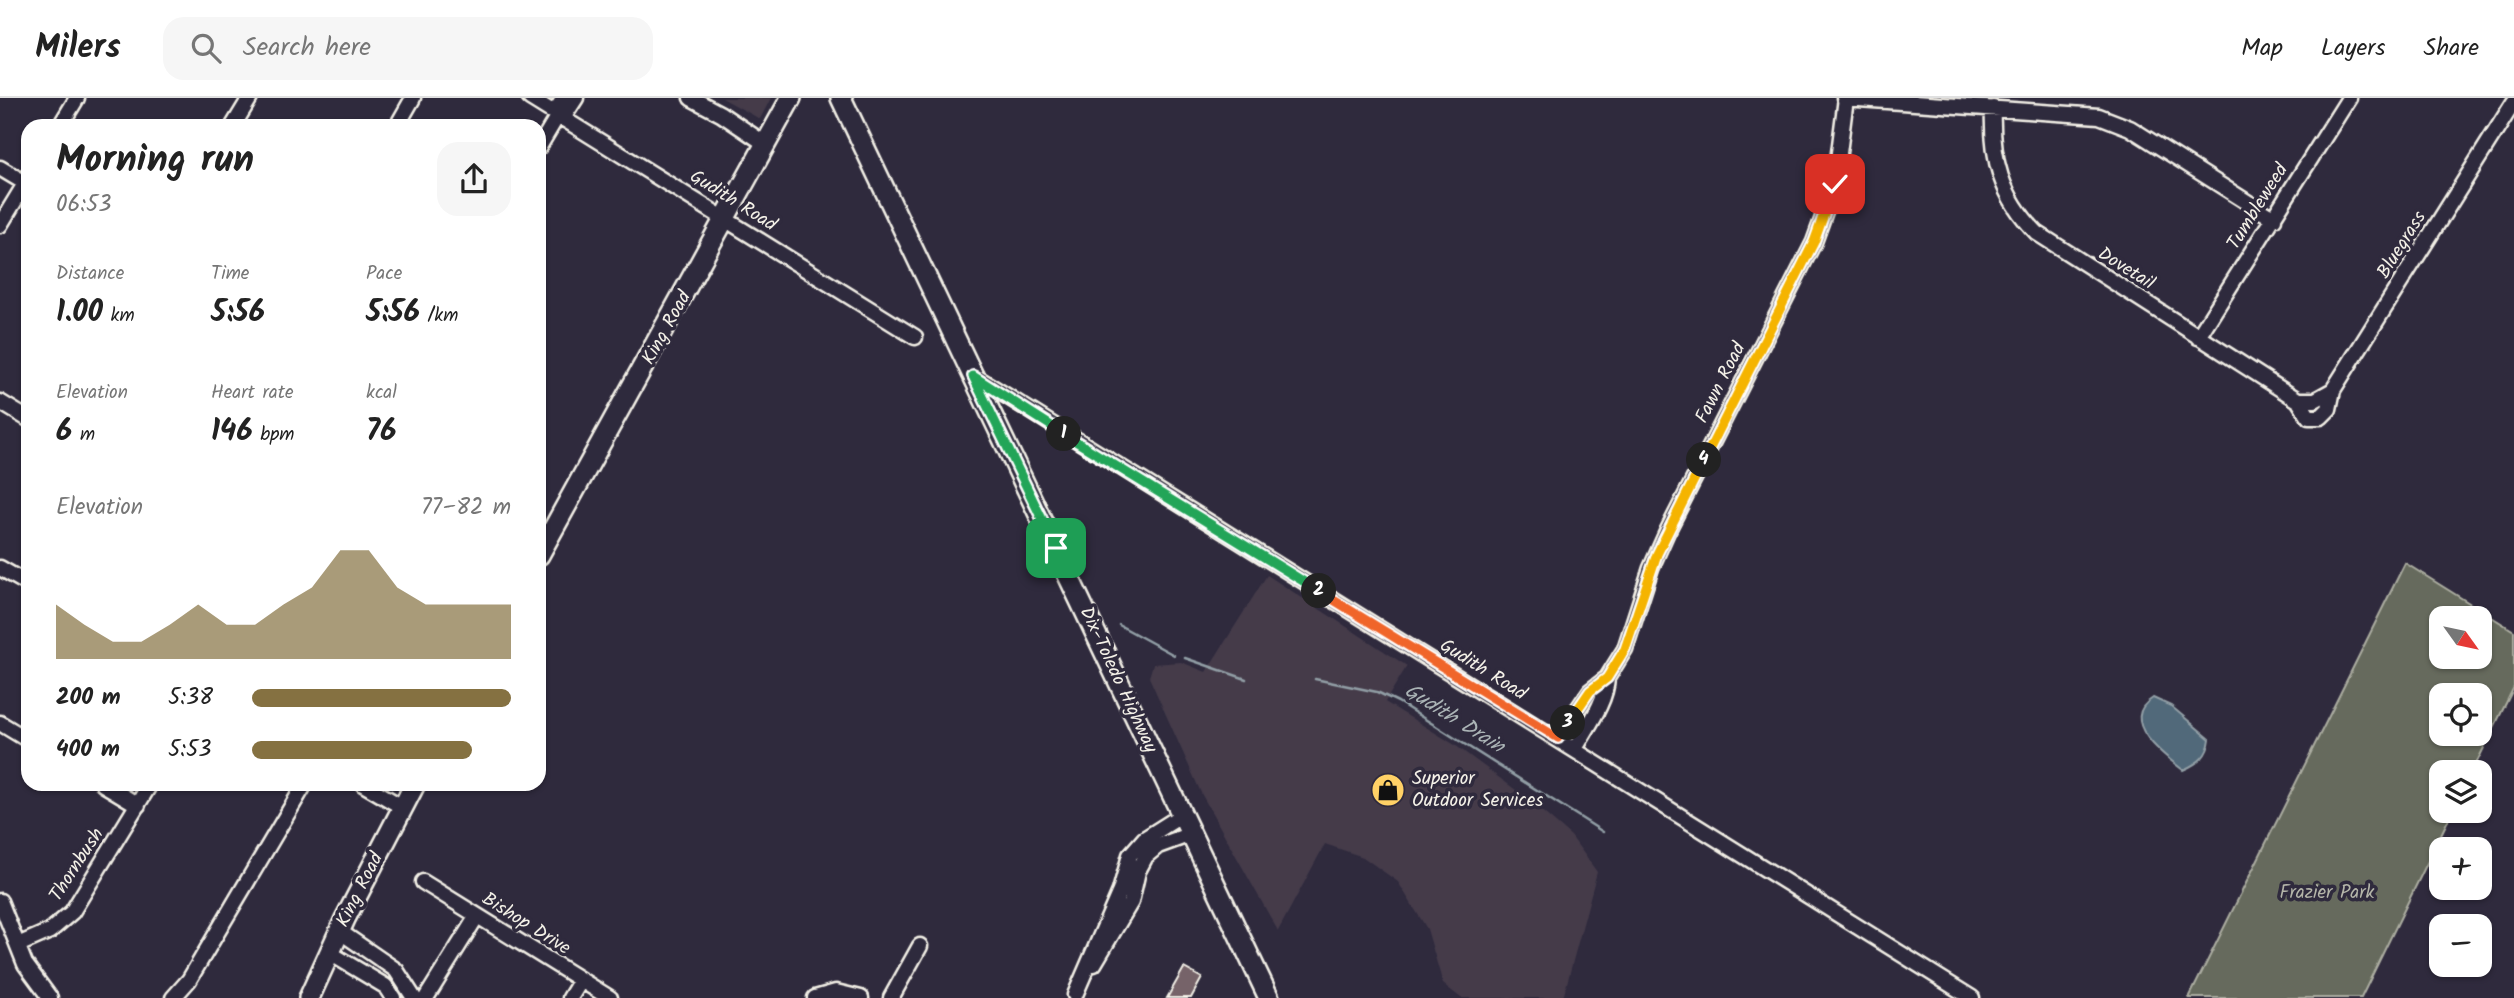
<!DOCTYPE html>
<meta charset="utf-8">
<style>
body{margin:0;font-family:Kalam,sans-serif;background:#f6f6f6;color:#222;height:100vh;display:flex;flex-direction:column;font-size:26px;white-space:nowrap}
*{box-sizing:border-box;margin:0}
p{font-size:23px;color:#767676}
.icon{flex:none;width:38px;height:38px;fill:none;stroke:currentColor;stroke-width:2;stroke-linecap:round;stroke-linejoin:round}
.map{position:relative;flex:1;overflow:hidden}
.side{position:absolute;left:21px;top:21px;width:525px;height:672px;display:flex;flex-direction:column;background:#fff;border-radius:21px;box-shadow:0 2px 5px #0004}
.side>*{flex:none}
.needle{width:46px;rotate:123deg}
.tools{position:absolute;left:2429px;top:508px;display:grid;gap:14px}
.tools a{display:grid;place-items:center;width:63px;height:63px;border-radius:14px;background:#fff;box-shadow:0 2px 5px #0004;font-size:35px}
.pin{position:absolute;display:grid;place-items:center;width:60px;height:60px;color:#fff;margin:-30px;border-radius:14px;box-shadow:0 4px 10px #0006}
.km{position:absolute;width:35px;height:35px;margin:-18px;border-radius:50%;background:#222;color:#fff;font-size:19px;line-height:35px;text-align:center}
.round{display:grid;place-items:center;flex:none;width:74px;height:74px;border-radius:21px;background:#f6f6f6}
.summary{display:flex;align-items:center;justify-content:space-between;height:119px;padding:0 35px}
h1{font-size:38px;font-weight:700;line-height:52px}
.stats{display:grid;grid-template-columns:repeat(3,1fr);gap:10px;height:119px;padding:7px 35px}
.stats div{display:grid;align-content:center}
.stats b{font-size:30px;font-weight:700}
.stats small{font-size:19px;font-weight:400}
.stats p{font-size:19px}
.chart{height:196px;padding:14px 35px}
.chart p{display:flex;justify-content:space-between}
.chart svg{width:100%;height:126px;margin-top:7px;fill:#857141;opacity:.7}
ul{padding:0 35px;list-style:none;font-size:23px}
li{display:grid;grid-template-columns:112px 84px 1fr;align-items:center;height:52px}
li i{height:18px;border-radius:9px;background:#857141}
header{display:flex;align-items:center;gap:42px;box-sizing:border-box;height:98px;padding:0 35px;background:#fff;border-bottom:2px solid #e0e0e0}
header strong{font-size:33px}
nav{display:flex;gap:38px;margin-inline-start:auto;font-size:24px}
.search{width:490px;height:63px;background:#f6f6f6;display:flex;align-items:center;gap:18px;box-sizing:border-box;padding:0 24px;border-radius:21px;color:#767676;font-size:26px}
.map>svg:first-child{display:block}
.built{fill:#443b4a}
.green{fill:#666b5d;stroke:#adaea2;stroke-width:2;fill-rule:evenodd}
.water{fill:#51697a;stroke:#929fa6;stroke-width:2}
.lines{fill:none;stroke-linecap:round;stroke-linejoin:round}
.stream{stroke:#929fa6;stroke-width:2.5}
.building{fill:#766369;stroke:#f4f1e8;stroke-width:2}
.minor-casing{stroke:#f4f1e8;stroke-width:19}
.major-casing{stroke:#f4f1e8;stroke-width:24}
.minor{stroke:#2f2a3d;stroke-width:14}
.major{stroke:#2f2a3d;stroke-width:19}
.split-1-casing{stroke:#fff;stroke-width:14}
.split-2-casing{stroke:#fff;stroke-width:14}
.split-3-casing{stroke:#fff;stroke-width:14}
.split-4-casing{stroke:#fff;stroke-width:14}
.split-5-casing{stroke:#fff;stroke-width:14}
.split-1{stroke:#22a559;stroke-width:9}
.split-2{stroke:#22a559;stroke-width:9}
.split-3{stroke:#f0652b;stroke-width:9}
.split-4{stroke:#f5b400;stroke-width:9}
.split-5{stroke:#f5b400;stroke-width:9}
.labels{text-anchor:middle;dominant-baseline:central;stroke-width:7;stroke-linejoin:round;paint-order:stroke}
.street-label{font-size:19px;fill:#f4f1e8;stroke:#2f2a3d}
.poi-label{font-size:19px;fill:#f4f1e8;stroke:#2f2a3d;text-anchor:start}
.park-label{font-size:19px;fill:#b4b5a9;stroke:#2f2a3d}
.water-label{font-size:21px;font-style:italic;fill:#abb4b6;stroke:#2f2a3d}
</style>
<header>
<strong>Milers</strong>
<div class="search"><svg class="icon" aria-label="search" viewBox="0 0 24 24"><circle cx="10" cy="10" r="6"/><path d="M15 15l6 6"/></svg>Search here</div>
<nav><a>Map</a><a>Layers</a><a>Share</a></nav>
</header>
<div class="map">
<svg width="2514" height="900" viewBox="0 0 2514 900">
<rect width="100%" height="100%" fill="#2f2a3d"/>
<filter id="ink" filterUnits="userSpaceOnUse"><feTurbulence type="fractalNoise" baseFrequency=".0143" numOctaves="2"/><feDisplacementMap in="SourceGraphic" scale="14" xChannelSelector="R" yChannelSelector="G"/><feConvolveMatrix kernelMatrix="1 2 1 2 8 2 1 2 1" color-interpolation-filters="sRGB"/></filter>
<g filter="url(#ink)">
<path class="built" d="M 722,0 L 771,0 L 760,21 Z
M 1267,477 L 1407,568 L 1385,604 L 1455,647 L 1524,698 L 1571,738 L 1597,774 L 1563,900 L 1461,900 L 1443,886 L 1427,831 L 1398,784 L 1363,759 L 1325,746 L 1278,833 L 1202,697 L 1149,579 L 1153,566 L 1181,564 L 1206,574 Z"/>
<path class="green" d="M 2405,465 L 2514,533 L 2514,589 L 2472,674 L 2441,674 L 2441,712 L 2453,712 L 2361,900 L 2189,900 ZM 2441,520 L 2480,520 L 2480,558 L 2441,558 ZM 2441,597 L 2480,597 L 2480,635 L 2441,635 Z"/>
<path class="water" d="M 2153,600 L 2171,608 L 2210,641 C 2208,658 2199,665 2183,672 C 2163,657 2117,622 2153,600 Z"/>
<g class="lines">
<path class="stream" d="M 1119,527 L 1174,557
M 1185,560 L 1246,581
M 1315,581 L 1377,594 L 1398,604 L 1603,734"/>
</g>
<path class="building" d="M 1184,870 L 1202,880 L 1191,900 L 1167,900 Z"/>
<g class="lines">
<defs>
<path id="minor" d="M 530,0 L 915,239
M 691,0 L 721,16 L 767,47
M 1844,0 L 2099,18 L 2130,30 L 2274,121
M 1993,10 C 1991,61 2001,99 2037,135 L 2298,302 L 2315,302 L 2333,292 L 2514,4
M 554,15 L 564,0
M 563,20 L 576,0
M 60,28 L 77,0
M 233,28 L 250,0
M 397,28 L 413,0
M 539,49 L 558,17
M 0,70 L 25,85
M 0,127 L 28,81
M 2198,239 L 2349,0
M 973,277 L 1972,900
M 2298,302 L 2309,319 L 2321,319 L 2329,311 L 2333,292
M 0,304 L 28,321
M 0,470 L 28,486
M 0,625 L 28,642
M 1558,640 L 1590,593 L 1607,580 L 1625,551 L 1651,470 L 1667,434 L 1814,144 L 1835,86 L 1846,0
M 1575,651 C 1587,629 1606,605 1607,580
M 103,686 L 138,707
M 363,686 L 402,709
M 423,784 L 610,900
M 0,803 L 25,866 L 50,900
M 339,833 L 396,872 L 414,900
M 18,847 L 50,833 L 72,814 L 150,686
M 330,855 L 385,888 L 393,900
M 1094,866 L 1131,804 L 1138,773 L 1146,758 L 1158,748 L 1191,736
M 1075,897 L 1120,793 L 1130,757 L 1144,741 L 1182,717
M 173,900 L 189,882 L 305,686
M 426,900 L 477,818
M 570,900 L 581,882
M 815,900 L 836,894 L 861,900
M 891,900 L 920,848"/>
<path id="major" d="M 841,0 L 1269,900
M 539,457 L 791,0
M 309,900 L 345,821 L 415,686"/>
</defs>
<use href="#minor" class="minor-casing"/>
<use href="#major" class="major-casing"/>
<use href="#minor" class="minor"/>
<use href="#major" class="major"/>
</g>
</g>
<g class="lines" filter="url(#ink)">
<defs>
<path id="split-1" d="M 1056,450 L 973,278 L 1064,336"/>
<path id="split-2" d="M 1064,336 L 1319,493"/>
<path id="split-3" d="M 1319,493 L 1558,640 L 1568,625"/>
<path id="split-4" d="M 1568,625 L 1590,593 L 1607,580 L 1625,551 L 1657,456 L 1704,362"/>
<path id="split-5" d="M 1704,362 L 1814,144 L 1835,86"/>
</defs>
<use href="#split-1" class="split-1-casing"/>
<use href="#split-2" class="split-2-casing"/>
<use href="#split-3" class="split-3-casing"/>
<use href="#split-4" class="split-4-casing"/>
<use href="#split-5" class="split-5-casing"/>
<use href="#split-1" class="split-1"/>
<use href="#split-2" class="split-2"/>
<use href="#split-3" class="split-3"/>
<use href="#split-4" class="split-4"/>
<use href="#split-5" class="split-5"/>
</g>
<defs>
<symbol id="shop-disc" viewBox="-11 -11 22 22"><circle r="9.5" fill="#ffd166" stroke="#2f2a3d"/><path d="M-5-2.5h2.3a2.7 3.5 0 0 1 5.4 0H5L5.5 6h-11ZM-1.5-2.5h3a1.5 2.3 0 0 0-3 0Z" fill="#111"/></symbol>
</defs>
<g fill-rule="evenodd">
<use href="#shop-disc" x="1369" y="673" width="38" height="38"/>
</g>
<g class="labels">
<g class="street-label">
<text transform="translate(733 103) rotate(32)">Gudith Road</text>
<text transform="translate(2258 109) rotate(-58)">Tumbleweed</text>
<text transform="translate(2402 147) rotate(-58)">Bluegrass</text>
<text transform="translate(2126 171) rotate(32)">Dovetail</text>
<text transform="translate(667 230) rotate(-61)">King Road</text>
<text transform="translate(1721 285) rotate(-63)">Fawn Road</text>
<text transform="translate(1483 572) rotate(32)">Gudith Road</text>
<text transform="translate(1118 582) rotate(65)">Dix-Toledo Highway</text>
<text transform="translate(77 767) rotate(-57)">Thornbush</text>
<text transform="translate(360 792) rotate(-63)">King Road</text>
<text transform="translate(526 826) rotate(32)">Bishop Drive</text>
</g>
<g class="poi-label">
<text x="1412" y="681">Superior<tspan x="1412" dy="22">Outdoor Services</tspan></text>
</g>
<g class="park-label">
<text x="2327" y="795">Frazier Park</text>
</g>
<g class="water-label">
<text transform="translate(1454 621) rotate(32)">Gudith Drain</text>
</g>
</g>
</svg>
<div class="tools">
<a><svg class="needle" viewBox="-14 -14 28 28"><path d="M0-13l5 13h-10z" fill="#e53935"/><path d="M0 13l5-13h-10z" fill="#767676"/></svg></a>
<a><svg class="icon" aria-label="locate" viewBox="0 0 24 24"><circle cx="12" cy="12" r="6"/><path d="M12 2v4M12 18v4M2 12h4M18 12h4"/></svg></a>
<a><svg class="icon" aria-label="layers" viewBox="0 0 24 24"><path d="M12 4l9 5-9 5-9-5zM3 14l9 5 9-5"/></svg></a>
<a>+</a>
<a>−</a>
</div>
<div class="pin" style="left:1056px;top:450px;background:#1e9e55"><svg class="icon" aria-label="arrive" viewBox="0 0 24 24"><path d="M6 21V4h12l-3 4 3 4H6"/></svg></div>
<div class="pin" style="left:1835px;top:86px;background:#d93025"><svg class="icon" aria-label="check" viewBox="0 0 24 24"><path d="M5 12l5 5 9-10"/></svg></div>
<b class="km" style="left:1064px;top:336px">1</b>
<b class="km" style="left:1319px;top:493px">2</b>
<b class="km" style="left:1568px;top:625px">3</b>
<b class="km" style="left:1704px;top:362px">4</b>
<section class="side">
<div class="summary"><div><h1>Morning run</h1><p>06:53</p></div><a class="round"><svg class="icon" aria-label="share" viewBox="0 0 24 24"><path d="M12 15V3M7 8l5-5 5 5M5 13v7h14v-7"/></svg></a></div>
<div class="stats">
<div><p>Distance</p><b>1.00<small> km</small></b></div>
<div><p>Time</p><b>5:56</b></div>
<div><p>Pace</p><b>5:56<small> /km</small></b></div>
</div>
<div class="stats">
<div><p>Elevation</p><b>6<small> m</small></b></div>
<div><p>Heart rate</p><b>146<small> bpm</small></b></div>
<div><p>kcal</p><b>76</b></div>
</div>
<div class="chart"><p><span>Elevation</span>77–82 m</p>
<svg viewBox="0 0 160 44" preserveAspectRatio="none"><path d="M0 44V25L10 32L20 38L30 38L40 32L50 25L60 32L70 32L80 25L90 19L100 6L110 6L120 19L130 25L140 25L150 25L160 25V44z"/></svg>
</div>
<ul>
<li><b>200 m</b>5:38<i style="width:100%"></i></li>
<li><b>400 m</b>5:53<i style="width:85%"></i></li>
</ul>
</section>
</div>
